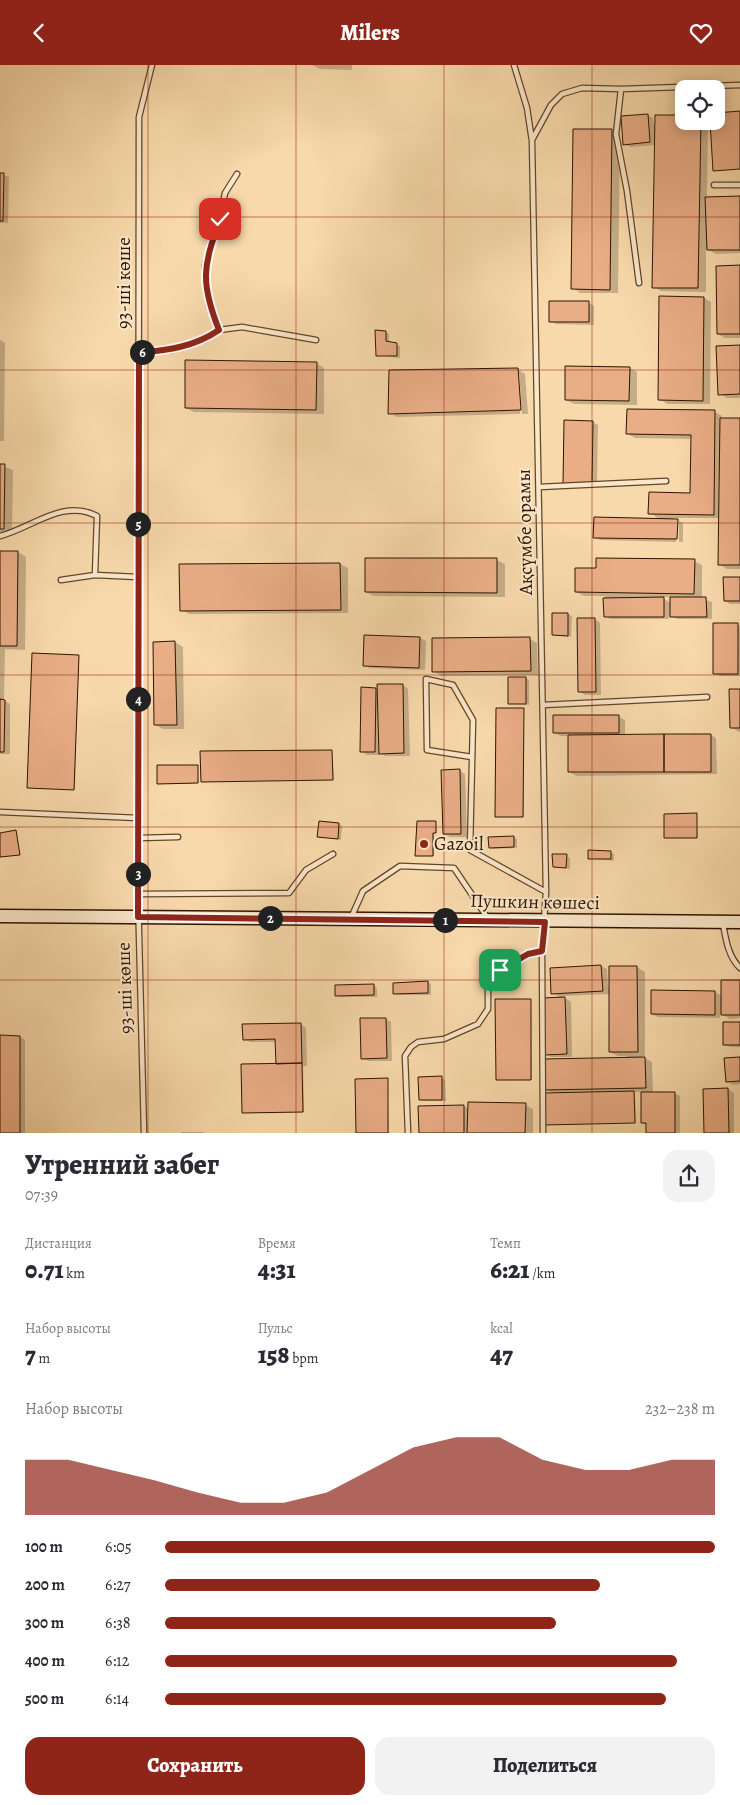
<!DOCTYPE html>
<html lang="ru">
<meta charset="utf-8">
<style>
body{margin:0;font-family:Alegreya,serif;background:#f2f2f3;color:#2b2b33;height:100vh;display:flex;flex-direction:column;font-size:19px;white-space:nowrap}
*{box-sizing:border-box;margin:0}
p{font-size:16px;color:#7c7c81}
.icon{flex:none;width:28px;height:28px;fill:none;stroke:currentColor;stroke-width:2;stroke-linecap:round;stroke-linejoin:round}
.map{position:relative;height:1068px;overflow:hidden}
.details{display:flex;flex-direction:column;background:#fff;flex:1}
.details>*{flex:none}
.buttons{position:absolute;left:675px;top:15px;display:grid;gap:10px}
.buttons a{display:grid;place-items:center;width:50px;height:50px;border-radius:10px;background:#fff;box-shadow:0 2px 12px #0003;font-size:25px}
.pin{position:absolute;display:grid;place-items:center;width:42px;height:42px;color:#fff;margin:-21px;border-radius:10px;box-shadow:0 2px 8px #0006}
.km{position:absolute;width:25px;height:25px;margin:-12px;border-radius:50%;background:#222;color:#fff;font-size:14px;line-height:25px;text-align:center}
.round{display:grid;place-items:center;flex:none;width:52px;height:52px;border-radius:15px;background:#f2f2f3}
.head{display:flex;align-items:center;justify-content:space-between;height:85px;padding:0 25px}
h1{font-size:28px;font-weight:800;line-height:38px}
.metrics{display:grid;grid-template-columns:repeat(3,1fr);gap:8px;height:85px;padding:5px 25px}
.metrics div{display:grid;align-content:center}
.metrics b{font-size:25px;font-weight:800}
.metrics small{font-size:14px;font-weight:400}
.metrics p{font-size:14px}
.chart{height:140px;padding:10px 25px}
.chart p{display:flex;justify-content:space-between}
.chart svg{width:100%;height:90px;margin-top:5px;fill:#8f2418;opacity:.7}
.primary-button{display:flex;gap:10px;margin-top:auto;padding:10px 25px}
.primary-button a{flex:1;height:58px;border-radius:15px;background:#8f2418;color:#fff;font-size:20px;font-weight:800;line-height:58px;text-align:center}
.primary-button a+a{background:#f2f2f3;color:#2b2b33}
ul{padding:0 25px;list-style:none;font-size:16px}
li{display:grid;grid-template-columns:80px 60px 1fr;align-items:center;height:38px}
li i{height:12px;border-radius:6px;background:#8f2418}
header{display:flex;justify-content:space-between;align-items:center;height:65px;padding:0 25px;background:#8f2418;color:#fff;font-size:22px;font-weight:800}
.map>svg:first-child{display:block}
.shadow{fill:#0003;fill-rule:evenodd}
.building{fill:#eaae87;stroke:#2d1500}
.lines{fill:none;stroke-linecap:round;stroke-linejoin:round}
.service-casing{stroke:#60462b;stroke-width:7}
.secondary-casing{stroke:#2d1500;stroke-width:15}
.service{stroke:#fae6c8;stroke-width:4.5}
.secondary{stroke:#fae6c8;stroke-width:12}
.route-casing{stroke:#fff;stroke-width:10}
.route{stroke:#8f2418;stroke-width:6}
.grid{fill:none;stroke:#8f2418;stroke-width:1;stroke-opacity:0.55}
.poi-dot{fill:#8f2418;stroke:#fae6c8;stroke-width:2}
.labels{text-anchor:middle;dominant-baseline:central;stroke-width:4;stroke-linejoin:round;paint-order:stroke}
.street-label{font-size:19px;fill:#2d1500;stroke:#fae6c8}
.poi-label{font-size:19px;fill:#2d1500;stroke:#fae6c8;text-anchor:start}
</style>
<header><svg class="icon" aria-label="back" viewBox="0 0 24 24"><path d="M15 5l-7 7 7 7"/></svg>Milers<svg class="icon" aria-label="heart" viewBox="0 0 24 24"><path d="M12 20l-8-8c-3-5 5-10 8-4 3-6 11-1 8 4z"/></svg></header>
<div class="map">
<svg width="740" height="1068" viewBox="0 0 740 1068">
<rect width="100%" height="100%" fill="#f8d9ab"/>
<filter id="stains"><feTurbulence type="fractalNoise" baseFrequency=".004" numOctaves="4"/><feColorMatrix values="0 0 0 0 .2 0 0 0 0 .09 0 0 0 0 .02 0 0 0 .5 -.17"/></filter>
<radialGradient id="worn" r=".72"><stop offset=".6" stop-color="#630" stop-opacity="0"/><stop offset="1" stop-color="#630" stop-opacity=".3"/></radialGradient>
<path class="shadow" d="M 312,0 L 352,0 L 352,5 L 320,4 Z
M 647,50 L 653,53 L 654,61 L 684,56 L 708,56 L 707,133 L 740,132 L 740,188 L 716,189 L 706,184 L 706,227 L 661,226 L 654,222 L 655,80 L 630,82 L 625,79 Z
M 575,65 L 612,66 L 620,70 L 618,228 L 580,228 L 573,223 Z
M 0,109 L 9,112 L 8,158 L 0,158 Z
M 740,202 L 740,273 L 725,273 L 718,269 Z
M 704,233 L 711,237 L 710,339 L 667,339 L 659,334 Z
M 589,238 L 594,241 L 594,260 L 556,259 L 550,256 Z
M 386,267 L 389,269 L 389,278 L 400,281 L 400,293 L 377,290 Z
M 0,275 L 5,278 L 4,376 L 0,376 Z
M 740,282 L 740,333 L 727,333 L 720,329 Z
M 316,298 L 324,303 L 324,349 L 194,347 L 186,343 Z
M 629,303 L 637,307 L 637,340 L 574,339 L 566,335 Z
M 517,304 L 525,309 L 528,349 L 522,349 L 519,307 L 517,307 L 520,349 L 397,352 L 390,348 Z
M 715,347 L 722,351 L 722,354 L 740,354 L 740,504 L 727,504 L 719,499 L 720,453 L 673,453 L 683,458 L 683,477 L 679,477 L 679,456 L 676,456 L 676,477 L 600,475 L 595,472 L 661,455 L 650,448 L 692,429 L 692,374 L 635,373 L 628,369 Z
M 592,357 L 598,360 L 597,422 L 570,421 Z
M 0,400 L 13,405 L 12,467 L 0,467 Z
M 0,487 L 18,487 L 26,492 L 25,585 L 5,584 L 4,635 L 10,639 L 10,689 L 0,689 Z
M 367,494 L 497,495 L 505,499 L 505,532 L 374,531 L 366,527 Z
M 694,496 L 702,500 L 702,534 L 712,537 L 712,554 L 677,554 L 669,550 L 669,554 L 610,554 L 605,551 L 605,531 L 584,531 L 576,527 L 597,504 ZM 661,532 L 671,532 L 671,538 Z
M 340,499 L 348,503 L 348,548 L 189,549 L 181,545 L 181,500 Z
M 740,513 L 740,539 L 730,539 L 725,536 Z
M 568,549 L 572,551 L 571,572 L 553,570 Z
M 595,554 L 600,558 L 601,630 L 585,630 L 579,626 Z
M 737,559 L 740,561 L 740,611 L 720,611 L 714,608 Z
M 365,571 L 420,573 L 426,576 L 425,605 L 370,603 L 364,600 Z
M 530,574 L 537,578 L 538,610 L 441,611 L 434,606 Z
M 175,577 L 183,582 L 184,664 L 163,664 L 156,660 Z
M 78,591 L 75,725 L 30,723 L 29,722 Z
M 526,613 L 529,615 L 529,640 L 509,638 Z
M 403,620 L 408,624 L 410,691 L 385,691 L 380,688 L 380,690 L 367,690 L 361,686 L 375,624 L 379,626 Z
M 740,626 L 740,667 L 739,667 L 731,662 Z
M 523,645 L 524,752 L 498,752 Z
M 554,652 L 619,652 L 625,655 L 625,671 L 711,670 L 716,673 L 717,709 L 577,711 L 569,707 L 569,671 L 560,671 L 554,667 Z
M 332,686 L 334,715 L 202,716 Z
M 197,701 L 199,718 L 159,719 Z
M 459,705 L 465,709 L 467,772 L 450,772 L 444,769 Z
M 696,749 L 698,773 L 666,773 Z
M 436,758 L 437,768 L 434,768 L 434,791 L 417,791 Z
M 339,759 L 342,761 L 341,775 L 319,771 Z
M 17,768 L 20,790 L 0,792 L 0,769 Z
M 513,772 L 517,774 L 517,783 L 493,784 L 490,782 Z
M 610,787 L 614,789 L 614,796 L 589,793 Z
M 566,791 L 570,793 L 570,804 L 554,802 Z
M 601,901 L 607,904 L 608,922 L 610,922 L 610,902 L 637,902 L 645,907 L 645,991 L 641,991 L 652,997 L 653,1028 L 674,1028 L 680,1031 L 680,1068 L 647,1068 L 647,1060 L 642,1058 L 642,1027 L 635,1027 L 636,1058 L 545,1060 L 554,1029 L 546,1025 L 627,993 L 627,991 L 618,991 L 610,987 L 610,929 L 562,931 L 571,937 L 572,992 L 551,992 L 545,989 L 561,933 L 552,928 L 551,904 Z
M 740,916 L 740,953 L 730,954 L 720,948 L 720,953 L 658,952 L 652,949 L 715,927 L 722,931 Z
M 428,917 L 431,919 L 431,930 L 398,930 L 394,928 Z
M 374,921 L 377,923 L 377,932 L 340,932 L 336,930 Z
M 531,935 L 532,1015 L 497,1015 Z
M 386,954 L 391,957 L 392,996 L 368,996 L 362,993 Z
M 740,958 L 740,982 L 730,982 L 724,979 Z
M 301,959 L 306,963 L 307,1001 L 303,1001 L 304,1047 L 243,1048 L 277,1000 L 277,977 L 250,977 L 244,974 Z
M 0,971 L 20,972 L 25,975 L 25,1068 L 0,1068 Z
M 740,993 L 740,1019 L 733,1020 L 727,1016 Z
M 442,1013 L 445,1015 L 446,1036 L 423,1036 L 420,1034 Z
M 387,1014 L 389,1068 L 357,1068 Z
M 728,1024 L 734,1028 L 734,1068 L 705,1068 Z
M 525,1040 L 533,1044 L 533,1068 L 420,1068 L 463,1041 L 469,1044 Z
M 181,1067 L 203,1067 L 204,1068 L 181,1068 Z"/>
<path class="building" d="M 740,46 L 740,104 L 713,106 L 710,56 L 716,56 L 716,48 Z
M 648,49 L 650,77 L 623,80 L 621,51 Z
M 655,50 L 684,50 L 684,56 L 701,56 L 698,223 L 652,223 Z
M 573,64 L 612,64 L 610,225 L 571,224 Z
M 0,108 L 4,108 L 3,156 L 0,156 Z
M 740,131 L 740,185 L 707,185 L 705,132 Z
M 740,200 L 740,269 L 717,269 L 716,201 Z
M 659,231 L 704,232 L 703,336 L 658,335 Z
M 549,236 L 589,236 L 589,257 L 549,257 Z
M 375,265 L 386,266 L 386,276 L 397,278 L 397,291 L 376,291 Z
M 740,280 L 740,329 L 718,330 L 716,281 Z
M 185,295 L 317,297 L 316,345 L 185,343 Z
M 565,301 L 630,302 L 629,336 L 565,335 Z
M 518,303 L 521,345 L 388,349 L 389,305 Z
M 627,344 L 715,345 L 714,450 L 648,449 L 649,427 L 690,428 L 691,370 L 626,369 Z
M 720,353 L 740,353 L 740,500 L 718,500 Z
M 564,355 L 593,356 L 592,419 L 563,419 Z
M 0,399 L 5,399 L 4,464 L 0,464 Z
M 594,452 L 678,454 L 677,474 L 593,473 Z
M 0,486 L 18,486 L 17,581 L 0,581 Z
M 365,493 L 497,493 L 497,528 L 365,527 Z
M 596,493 L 695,494 L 694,529 L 575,527 L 575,503 L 596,503 Z
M 340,498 L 341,545 L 180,546 L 179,499 Z
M 723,512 L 740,512 L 740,536 L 724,536 Z
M 664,532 L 664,552 L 604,552 L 603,533 Z
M 670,532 L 706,532 L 707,552 L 670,552 Z
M 552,548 L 568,548 L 568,571 L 552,570 Z
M 577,553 L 595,553 L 596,627 L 578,627 Z
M 713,558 L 738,558 L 738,609 L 713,609 Z
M 364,570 L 420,572 L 419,603 L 363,601 Z
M 530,572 L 531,606 L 432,607 L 432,573 Z
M 175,576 L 177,660 L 154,660 L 153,577 Z
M 32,588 L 79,590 L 74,725 L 27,723 Z
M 508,612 L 526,612 L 526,639 L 508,639 Z
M 377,619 L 403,619 L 404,688 L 379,689 Z
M 361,622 L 376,623 L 375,687 L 360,687 Z
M 729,624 L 740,624 L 740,663 L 730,663 Z
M 0,634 L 5,635 L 4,687 L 0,687 Z
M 496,643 L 524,643 L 523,752 L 495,752 Z
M 553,650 L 619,650 L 619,668 L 553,668 Z
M 664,669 L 664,707 L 568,707 L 568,670 Z
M 664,669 L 711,669 L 711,707 L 664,707 Z
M 332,685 L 333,715 L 201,717 L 200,686 Z
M 157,700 L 198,700 L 198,718 L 157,719 Z
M 460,704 L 461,769 L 443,769 L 441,705 Z
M 697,748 L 697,773 L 664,773 L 664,749 Z
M 319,756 L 339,758 L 338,774 L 317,772 Z
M 417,756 L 436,756 L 436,768 L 433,768 L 433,791 L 415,791 Z
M 16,765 L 20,790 L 0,792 L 0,768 Z
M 514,771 L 514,782 L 489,783 L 488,772 Z
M 588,785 L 611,786 L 611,794 L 588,794 Z
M 552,789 L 567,789 L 566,803 L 553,802 Z
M 601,900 L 603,926 L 551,929 L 550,903 Z
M 609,901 L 637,901 L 638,987 L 609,987 Z
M 721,915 L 740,915 L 740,950 L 721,950 Z
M 428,916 L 428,928 L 393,929 L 393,918 Z
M 374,919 L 374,930 L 335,931 L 335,920 Z
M 651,925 L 715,926 L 715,950 L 651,949 Z
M 565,932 L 567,989 L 544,990 L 542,933 Z
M 495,934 L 531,934 L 531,1015 L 496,1015 Z
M 360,953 L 386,953 L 387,993 L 361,994 Z
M 723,957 L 740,957 L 740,980 L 723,980 Z
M 301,958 L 302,998 L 276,999 L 275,974 L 243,975 L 242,959 Z
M 0,970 L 20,971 L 20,1068 L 0,1068 Z
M 645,992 L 646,1023 L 545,1025 L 544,994 Z
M 740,992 L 740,1016 L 726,1017 L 724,993 Z
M 302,998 L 303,1047 L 242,1048 L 241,999 Z
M 442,1011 L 442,1035 L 419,1035 L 418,1012 Z
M 388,1013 L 388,1068 L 356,1068 L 355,1014 Z
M 728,1023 L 729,1068 L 704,1068 L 703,1024 Z
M 634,1026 L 635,1058 L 544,1060 L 543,1028 Z
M 641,1027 L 675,1027 L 675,1068 L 646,1068 L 646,1058 L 641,1058 Z
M 468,1037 L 526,1038 L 525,1068 L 467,1068 Z
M 464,1040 L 464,1068 L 419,1068 L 418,1041 Z"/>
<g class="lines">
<defs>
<path id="service" d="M 514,0 L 527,43 L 532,76 L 546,827 L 542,886 L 543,1068
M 621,24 L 616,69 L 627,126 L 639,218
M 532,75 L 551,40 L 562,29 L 582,23 L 621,24 L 740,20
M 714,120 L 740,120
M 219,265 L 209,240 L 205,200 L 220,154 L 225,128 L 237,109
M 139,288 L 172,285 L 204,275 L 219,265 L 242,262 L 316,275
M 539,422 L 666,416
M 0,471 C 32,463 63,433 97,451 L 95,510 L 61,515
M 95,510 L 138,512
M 543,640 L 707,632
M 472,692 L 427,685 L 426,614 L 453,620 L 473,655 L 470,785 L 546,827
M 0,747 L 138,753
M 138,773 L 178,772
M 138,829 L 289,828 L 306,805 L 333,789
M 351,853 L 363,826 L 400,801 L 454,803 L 487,852
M 723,859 C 726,875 728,891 740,903
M 144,1068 L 138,829 L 139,52 L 152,0
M 408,1068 L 405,991 L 411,982 L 418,977 L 444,974 L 478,959 L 488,944 L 488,922 L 492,912 L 515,895 L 542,886"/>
<path id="secondary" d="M 0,851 L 740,857"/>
</defs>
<use href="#service" class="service-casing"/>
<use href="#secondary" class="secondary-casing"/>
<use href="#service" class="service"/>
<use href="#secondary" class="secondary"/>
</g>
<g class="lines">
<defs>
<path id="route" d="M 220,154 C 203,202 200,217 219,265 C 194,282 168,285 139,288 L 138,852 L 545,857 L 542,886 L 528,889 L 500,905"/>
</defs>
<use href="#route" class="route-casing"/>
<use href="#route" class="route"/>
</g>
<path class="grid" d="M 148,0 L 148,1068M 296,0 L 296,1068M 444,0 L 444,1068M 592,0 L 592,1068M 0,152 L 740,152M 0,305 L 740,305M 0,458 L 740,458M 0,610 L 740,610M 0,762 L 740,762M 0,915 L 740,915"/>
<circle class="poi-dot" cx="424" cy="779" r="5"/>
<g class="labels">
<g class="street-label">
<text transform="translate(124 218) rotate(-90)">93-ші көше</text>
<text transform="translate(525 467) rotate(-91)">Ақсүмбе орамы</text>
<text transform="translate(535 837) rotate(1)">Пушкин көшесі</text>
<text transform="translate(125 923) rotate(-92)">93-ші көше</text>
</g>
<g class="poi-label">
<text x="434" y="779">Gazoil</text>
</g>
</g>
<rect width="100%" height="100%" filter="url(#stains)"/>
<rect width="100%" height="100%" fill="url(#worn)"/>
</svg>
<div class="buttons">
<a><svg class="icon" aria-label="locate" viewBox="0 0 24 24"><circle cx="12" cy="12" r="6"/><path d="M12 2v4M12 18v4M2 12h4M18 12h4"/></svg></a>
</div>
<div class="pin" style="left:500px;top:905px;background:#1e9e55"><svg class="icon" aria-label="arrive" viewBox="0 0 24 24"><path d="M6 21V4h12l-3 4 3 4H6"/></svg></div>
<div class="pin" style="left:220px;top:154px;background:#d93025"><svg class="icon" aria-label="check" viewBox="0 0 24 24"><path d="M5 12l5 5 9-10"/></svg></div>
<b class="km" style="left:445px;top:855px">1</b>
<b class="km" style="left:270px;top:853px">2</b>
<b class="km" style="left:138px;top:809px">3</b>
<b class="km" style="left:138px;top:634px">4</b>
<b class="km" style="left:138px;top:459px">5</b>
<b class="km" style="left:142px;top:287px">6</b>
</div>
<section class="details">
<div class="head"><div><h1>Утренний забег</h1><p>07:39</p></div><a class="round"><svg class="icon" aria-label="share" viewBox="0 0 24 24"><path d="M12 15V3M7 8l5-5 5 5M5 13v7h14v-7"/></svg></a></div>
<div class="metrics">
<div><p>Дистанция</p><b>0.71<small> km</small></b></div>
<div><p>Время</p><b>4:31</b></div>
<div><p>Темп</p><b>6:21<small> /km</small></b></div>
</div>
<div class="metrics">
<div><p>Набор высоты</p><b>7<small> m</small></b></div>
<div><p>Пульс</p><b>158<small> bpm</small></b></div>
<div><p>kcal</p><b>47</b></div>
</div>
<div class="chart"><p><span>Набор высоты</span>232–238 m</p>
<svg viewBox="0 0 160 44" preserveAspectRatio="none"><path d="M0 44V17L10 17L20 22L30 27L40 33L50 38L60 38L70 33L80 22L90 11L100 6L110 6L120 17L130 22L140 22L150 17L160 17V44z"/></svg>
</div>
<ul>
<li><b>100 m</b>6:05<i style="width:100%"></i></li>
<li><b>200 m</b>6:27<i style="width:79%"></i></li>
<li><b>300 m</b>6:38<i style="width:71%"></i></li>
<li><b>400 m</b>6:12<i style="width:93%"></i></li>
<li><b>500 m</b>6:14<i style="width:91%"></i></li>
</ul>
<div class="primary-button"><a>Сохранить</a><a>Поделиться</a></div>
</section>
